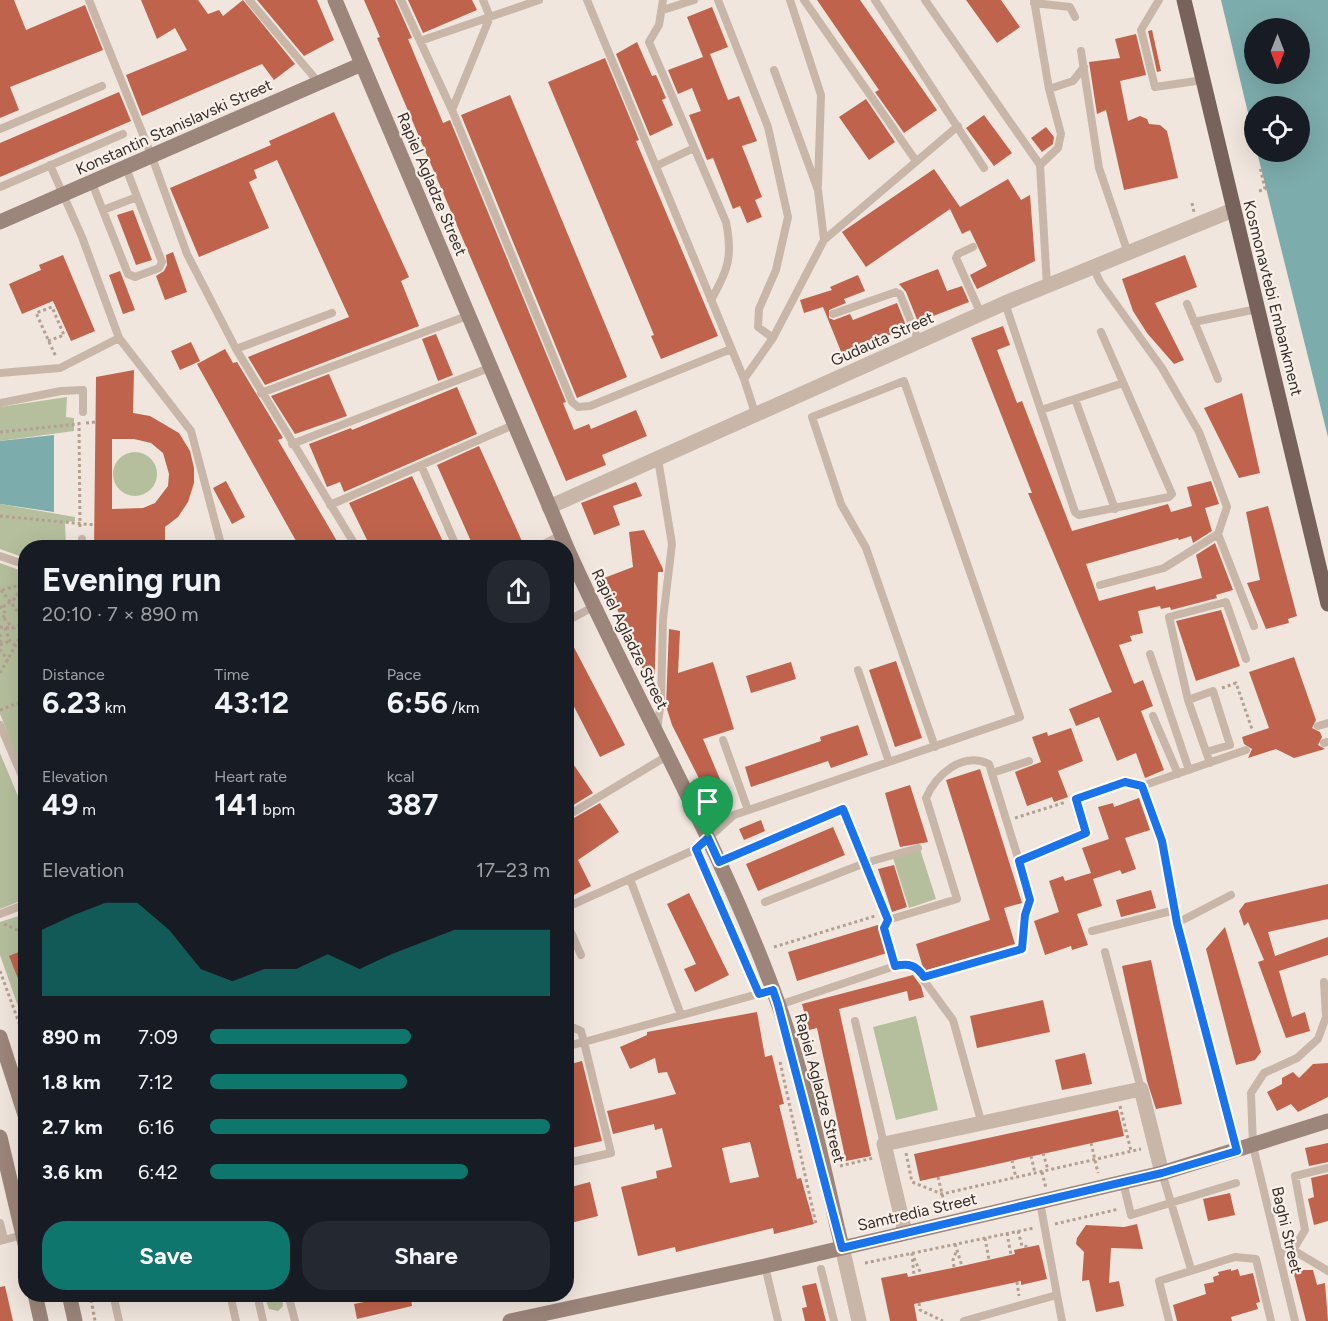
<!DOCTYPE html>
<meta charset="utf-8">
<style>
body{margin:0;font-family:Figtree,sans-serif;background:#242831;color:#f1f3f6;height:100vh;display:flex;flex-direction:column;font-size:22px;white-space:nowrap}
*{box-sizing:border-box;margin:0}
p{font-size:20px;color:#9ea1a6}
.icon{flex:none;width:33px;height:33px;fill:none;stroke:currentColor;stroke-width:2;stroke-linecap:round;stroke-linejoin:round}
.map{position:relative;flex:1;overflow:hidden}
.sheet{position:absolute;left:18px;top:540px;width:556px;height:762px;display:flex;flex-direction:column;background:#171b24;border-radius:24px;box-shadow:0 6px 24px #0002}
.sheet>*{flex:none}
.needle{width:39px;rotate:180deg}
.tools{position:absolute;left:1244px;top:18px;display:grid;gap:12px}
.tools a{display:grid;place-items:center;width:66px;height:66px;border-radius:50%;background:#171b24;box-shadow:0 6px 24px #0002;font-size:30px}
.pin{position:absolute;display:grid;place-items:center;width:51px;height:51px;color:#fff;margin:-62px -26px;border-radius:50% 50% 50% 0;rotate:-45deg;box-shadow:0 0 6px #0007}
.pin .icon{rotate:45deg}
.round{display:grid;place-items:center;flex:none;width:63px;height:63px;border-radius:24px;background:#242831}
.headline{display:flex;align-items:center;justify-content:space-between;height:102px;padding:0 24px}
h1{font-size:33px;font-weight:700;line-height:45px}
.figures{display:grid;grid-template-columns:repeat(3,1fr);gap:9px;height:102px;padding:6px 24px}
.figures div{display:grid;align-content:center}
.figures b{font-size:30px;font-weight:700}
.figures small{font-size:16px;font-weight:400}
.figures p{font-size:16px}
.chart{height:168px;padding:12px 24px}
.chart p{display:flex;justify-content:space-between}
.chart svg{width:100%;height:108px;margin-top:6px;fill:#0f766e;opacity:.7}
.cta{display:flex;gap:12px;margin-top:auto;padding:12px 24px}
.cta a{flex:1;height:69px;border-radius:24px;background:#0f766e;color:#fff;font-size:24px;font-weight:700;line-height:69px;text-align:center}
.cta a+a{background:#242831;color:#f1f3f6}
ul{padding:0 24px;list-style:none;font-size:20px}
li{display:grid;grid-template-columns:96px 72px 1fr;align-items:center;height:45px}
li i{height:15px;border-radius:8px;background:#0f766e}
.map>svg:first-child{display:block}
.green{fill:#b5bf9d}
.water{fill:#7dacac;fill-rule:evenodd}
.building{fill:#bf634c;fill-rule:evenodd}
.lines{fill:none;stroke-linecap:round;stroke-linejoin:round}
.path{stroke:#b4a093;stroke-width:3;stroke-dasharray:3 3;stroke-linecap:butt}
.lane{stroke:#c8b6a9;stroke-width:8}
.street{stroke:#c8b6a9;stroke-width:15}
.secondary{stroke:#9c857b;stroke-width:15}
.primary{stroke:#77635b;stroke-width:15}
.route-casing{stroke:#fff;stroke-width:12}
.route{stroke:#1a73e8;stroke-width:8}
.labels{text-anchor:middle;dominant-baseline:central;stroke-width:4.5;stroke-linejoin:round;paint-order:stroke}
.street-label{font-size:16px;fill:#362c29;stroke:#f9f1e9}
</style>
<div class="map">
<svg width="1328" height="1321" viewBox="0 0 1328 1321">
<rect width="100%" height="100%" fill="#f1e6dd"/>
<path class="green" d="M 67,397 L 66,417 L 74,418 L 74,431 L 0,441 L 0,407 Z
M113 474a22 22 0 1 1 44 0a22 22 0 1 1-44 0Z
M 0,504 L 75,517 L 75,521 L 65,522 L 66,547 L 26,548 L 25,558 L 0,549 Z
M 0,563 L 25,572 L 25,777 L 0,714 Z
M 0,753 L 25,813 L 25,899 L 0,909 Z
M 920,849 L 936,899 L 909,908 L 893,858 Z
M 25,914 L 25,1026 L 0,955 L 0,922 Z
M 916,1016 L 938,1110 L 896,1120 L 873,1027 Z
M 272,1294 L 282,1295 L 283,1306 L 278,1311 L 269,1309 L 264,1296 Z"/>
<path class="water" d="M 1221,0 L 1328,0 L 1328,437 L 1257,152 L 1299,152 L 1299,106 L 1254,106 L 1254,138 ZM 1254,28 L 1299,28 L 1299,74 L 1254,74 Z
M 54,435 L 54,512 L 0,504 L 0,441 Z"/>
<path class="building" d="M 0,0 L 14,0 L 26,30 L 85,5 L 103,50 L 10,87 L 19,110 L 0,118 Z
M 141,0 L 198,0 L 208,14 L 219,10 L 223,16 L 243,0 L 295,64 L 274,80 L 262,64 L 142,116 L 126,75 L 187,50 L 175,28 L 157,39 Z
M 257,0 L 317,0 L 334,40 L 304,56 Z
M 364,0 L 395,0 L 412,38 L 408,39 L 443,123 L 450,120 L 566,402 L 563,403 L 574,430 L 589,424 L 591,429 L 636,410 L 647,436 L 602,455 L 606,465 L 566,481 L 377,38 L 380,37 Z
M 408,0 L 472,0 L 477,10 L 423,33 Z
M 817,0 L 860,0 L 937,110 L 904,133 L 875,92 L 879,90 Z
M 966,0 L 1001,0 L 1020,27 L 997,43 Z
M 712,7 L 728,47 L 710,54 L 728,100 L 739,96 L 757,141 L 742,146 L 762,197 L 755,200 L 762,217 L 747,223 L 740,206 L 733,209 L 713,158 L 707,160 L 689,115 L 701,111 L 692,88 L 678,94 L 668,70 L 703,57 L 687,17 Z
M 1152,30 L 1161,71 L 1157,72 L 1148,31 Z
M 1136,34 L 1146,75 L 1120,81 L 1128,121 L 1140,116 L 1147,119 L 1149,124 L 1160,125 L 1167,131 L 1178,178 L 1124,190 L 1106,110 L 1097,114 L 1089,62 L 1120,58 L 1115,39 Z
M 637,42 L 652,76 L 656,75 L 666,98 L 662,100 L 673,125 L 650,136 L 616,54 Z
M 605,58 L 639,140 L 636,141 L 718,336 L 661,359 L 651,336 L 654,335 L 548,82 Z
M 119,92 L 131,121 L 0,177 L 0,143 Z
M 510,95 L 627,377 L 577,398 L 461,115 Z
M 866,99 L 895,142 L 869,160 L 839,117 Z
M 334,112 L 409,277 L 401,281 L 419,326 L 265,385 L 248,357 L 349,317 L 277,160 L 254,170 L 257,178 L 249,182 L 269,228 L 199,257 L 170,188 L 271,145 L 269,141 Z
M 984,115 L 1012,153 L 994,166 L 966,128 Z
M 1046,127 L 1054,137 L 1053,144 L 1042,152 L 1031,138 Z
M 934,169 L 960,207 L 1008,179 L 1021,200 L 1030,195 L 1035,261 L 977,289 L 970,275 L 987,266 L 970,230 L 962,234 L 950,209 L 866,267 L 842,232 Z
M 133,210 L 152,260 L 136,265 L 117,215 Z
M 173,252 L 187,292 L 165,300 L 156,276 L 164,271 L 167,265 L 166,255 Z
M 63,255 L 95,331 L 71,341 L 53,301 L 22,314 L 9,284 L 41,270 L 39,265 Z
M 1185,255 L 1197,287 L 1155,303 L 1184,360 L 1174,364 L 1147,333 L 1133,311 L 1122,279 Z
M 938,269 L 947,291 L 962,286 L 969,302 L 918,322 L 906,292 L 899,284 Z
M 120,271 L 135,310 L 123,314 L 109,275 Z
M 858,275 L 865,291 L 844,299 L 846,303 L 829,310 L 829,318 L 834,320 L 850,314 L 853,320 L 897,303 L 907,328 L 842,354 L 823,307 L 804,313 L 800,300 L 832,290 L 830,287 Z
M 1003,326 L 1010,345 L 997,350 L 1017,403 L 1022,401 L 1072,531 L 1168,504 L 1171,512 L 1192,506 L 1187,487 L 1211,481 L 1219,504 L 1205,508 L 1212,531 L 1193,543 L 1191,536 L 1179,540 L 1178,538 L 1086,564 L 1099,601 L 1155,586 L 1156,590 L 1202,578 L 1196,555 L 1215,543 L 1233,590 L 1216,595 L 1217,598 L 1171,610 L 1170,607 L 1161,609 L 1160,606 L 1138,611 L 1143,633 L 1130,636 L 1132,641 L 1119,645 L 1134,684 L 1143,680 L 1153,706 L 1141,711 L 1164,770 L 1145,778 L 1136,753 L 1117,761 L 1099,717 L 1076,726 L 1069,709 L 1112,692 L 1028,493 L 1032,493 L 971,338 Z
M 436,334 L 453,375 L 438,381 L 422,339 Z
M 191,342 L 200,361 L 180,370 L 171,351 Z
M 225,349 L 233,363 L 237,362 L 283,438 L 278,440 L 341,548 L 300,548 L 197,364 Z
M 134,370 L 133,413 L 150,416 L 179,433 L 190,451 L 194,468 L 194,483 L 188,502 L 178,517 L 165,527 L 165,548 L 94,548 L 96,377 ZM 112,439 L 134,439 L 151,443 L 163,453 L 169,474 L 168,486 L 155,503 L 143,508 L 112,509 Z
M 329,374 L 347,416 L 295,434 L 271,396 Z
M 457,387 L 477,434 L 344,492 L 340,482 L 327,487 L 309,444 L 351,428 L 352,430 Z
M 1242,393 L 1260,473 L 1239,478 L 1204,408 Z
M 479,446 L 525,548 L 474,548 L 437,465 Z
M 412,476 L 446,548 L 371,548 L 349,503 Z
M 226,481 L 245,517 L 232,524 L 213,488 Z
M 636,482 L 642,496 L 613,506 L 620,525 L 594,535 L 581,503 Z
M 1268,506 L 1297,616 L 1288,619 L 1289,623 L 1266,629 L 1247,583 L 1260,580 L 1246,512 Z
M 644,530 L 663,569 L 663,572 L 658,572 L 654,696 L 604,578 L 633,567 L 629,532 Z
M 1221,610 L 1240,666 L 1196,681 L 1176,621 Z
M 669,629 L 680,631 L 678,673 L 713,662 L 734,729 L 703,739 L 731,805 L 716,812 L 672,725 L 666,706 Z
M 567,634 L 625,745 L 600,757 L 567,693 Z
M 1294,657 L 1316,720 L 1312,728 L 1320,732 L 1322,737 L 1318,745 L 1325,749 L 1294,758 L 1276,749 L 1248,758 L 1252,749 L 1244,744 L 1242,737 L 1269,728 L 1249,672 Z
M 896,661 L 922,738 L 895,747 L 869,670 Z
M 791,662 L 796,679 L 751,693 L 746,676 Z
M 858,725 L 868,755 L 831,768 L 828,761 L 751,787 L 745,767 L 821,741 L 820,737 Z
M 1071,728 L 1083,761 L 1058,771 L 1068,797 L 1054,802 L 1052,797 L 1027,806 L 1015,772 L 1041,762 L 1032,737 L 1047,732 L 1048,736 Z
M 567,755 L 593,793 L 567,809 Z
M 980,769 L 1022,903 L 1004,908 L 1015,944 L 924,971 L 916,944 L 990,920 L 946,780 Z
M 910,785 L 928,842 L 900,847 L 885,793 Z
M 1139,798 L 1150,830 L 1125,838 L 1136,869 L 1122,874 L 1120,870 L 1093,879 L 1102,906 L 1077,914 L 1088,945 L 1072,950 L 1071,946 L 1045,955 L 1034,921 L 1059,912 L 1049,881 L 1063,876 L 1065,881 L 1091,873 L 1082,848 L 1109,839 L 1098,807 L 1113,803 L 1114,807 Z
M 600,803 L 619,832 L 578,860 L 591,886 L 572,896 L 567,885 L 567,822 Z
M 761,820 L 765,831 L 744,840 L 739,829 Z
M 833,827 L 845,855 L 758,891 L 746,864 Z
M 894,865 L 907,907 L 892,912 L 878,869 Z
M 1328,884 L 1328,919 L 1268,932 L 1275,956 L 1328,937 L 1328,955 L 1279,971 L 1292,1017 L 1305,1012 L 1310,1031 L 1286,1038 L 1258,962 L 1264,960 L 1248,922 L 1244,926 L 1239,911 L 1245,903 Z
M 1151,890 L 1156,908 L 1121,917 L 1116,900 Z
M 689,893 L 729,975 L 695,992 L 684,969 L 696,964 L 667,904 Z
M 878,925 L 887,953 L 797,981 L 788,952 Z
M 1225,927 L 1261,1052 L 1255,1060 L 1236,1065 L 1206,949 Z
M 26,949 L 26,995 L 25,996 L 9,956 Z
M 1151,960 L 1182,1104 L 1156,1109 L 1147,1081 L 1122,966 Z
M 913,975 L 921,986 L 924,997 L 909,1001 L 907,991 L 839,1009 L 871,1156 L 846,1161 L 817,1028 L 809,1030 L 802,1004 Z
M 1043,1000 L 1050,1032 L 977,1048 L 970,1016 Z
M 757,1012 L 765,1057 L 772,1055 L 784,1104 L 779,1105 L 797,1179 L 801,1178 L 814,1224 L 774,1234 L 773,1228 L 676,1252 L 675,1247 L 638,1256 L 621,1187 L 657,1178 L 656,1171 L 672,1167 L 662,1128 L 655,1130 L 654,1124 L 613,1134 L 607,1111 L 676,1094 L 667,1072 L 658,1073 L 655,1058 L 630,1069 L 620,1047 L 647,1035 L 647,1032 ZM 750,1142 L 759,1177 L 730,1183 L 722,1148 Z
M 1085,1053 L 1092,1084 L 1062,1090 L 1055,1060 Z
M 582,1061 L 602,1141 L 567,1149 L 567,1065 Z
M 1328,1063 L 1328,1097 L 1298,1112 L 1291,1104 L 1277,1111 L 1267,1092 L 1282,1084 L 1282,1078 L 1293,1072 L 1299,1078 L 1313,1064 Z
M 1118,1110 L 1124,1136 L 920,1181 L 914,1154 Z
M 1328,1143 L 1328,1162 L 1309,1166 L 1305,1148 Z
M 1328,1174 L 1328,1221 L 1314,1225 L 1308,1199 L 1314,1197 L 1311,1178 Z
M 590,1182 L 598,1216 L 567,1224 L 567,1188 Z
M 1230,1193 L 1235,1215 L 1208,1221 L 1203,1199 Z
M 1137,1224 L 1143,1249 L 1111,1248 L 1109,1283 L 1119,1281 L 1124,1306 L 1096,1312 L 1089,1280 L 1082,1281 L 1084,1252 L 1076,1244 L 1077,1238 L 1086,1225 L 1124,1227 Z
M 1039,1245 L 1047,1279 L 1021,1285 L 1021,1281 L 914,1304 L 917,1321 L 890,1321 L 881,1278 L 907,1273 L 908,1277 L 962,1266 L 1015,1254 L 1014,1250 Z
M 1231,1269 L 1231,1271 L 1238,1269 L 1240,1276 L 1253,1273 L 1260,1302 L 1256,1303 L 1258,1309 L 1231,1317 L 1232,1321 L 1177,1321 L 1173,1305 L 1206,1294 L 1204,1284 L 1214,1282 L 1213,1277 L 1219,1275 L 1218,1272 Z
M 1293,1270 L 1313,1270 L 1317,1285 L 1325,1283 L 1328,1321 L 1306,1321 Z
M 816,1283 L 826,1321 L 805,1321 L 802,1308 L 807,1307 L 802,1286 Z
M 5,1286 L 13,1321 L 0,1321 L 0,1287 Z
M 384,1294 L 410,1294 L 412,1306 L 357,1319 L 354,1304 L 384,1298 Z"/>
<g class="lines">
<path class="path" d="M 1259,191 L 1265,189 L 1260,167
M 1192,203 L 1194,212
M 48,341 L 64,335 L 52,307 L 36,313 L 56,357
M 79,422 L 80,529
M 86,423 L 96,422
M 0,432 L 79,424
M 0,516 L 95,525
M 1,590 L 26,622
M 2,590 L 23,584
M 18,594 L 24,608 L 20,616
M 0,606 L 6,614 L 0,620
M 3,607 L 14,599 L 26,581
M 4,618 L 13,628
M 0,627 L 14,628 L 26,622
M 19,627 L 26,636
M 5,628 L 10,641 L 16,646
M 0,634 L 1,644
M 0,645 L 10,641
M 0,649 L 8,661
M 0,673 L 22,634
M 1222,688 L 1236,683 L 1252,729
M 0,710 L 26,700
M 1015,818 L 1066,802
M 706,872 L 743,957
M 4,924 L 26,934
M 884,930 L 892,956
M 774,947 L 875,916
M 0,971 L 26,1042
M 780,1062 L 816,1224
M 1120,1106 L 1131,1151
M 1091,1143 L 1098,1173
M 906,1153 L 912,1182 L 942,1194 L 1141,1149
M 1043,1153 L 1048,1170
M 1031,1156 L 1035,1173
M 1012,1160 L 1016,1178
M 840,1166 L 873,1158
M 1042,1172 L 1046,1188
M 938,1177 L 945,1206
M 1055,1224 L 1119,1209
M 1018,1231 L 1022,1246 L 1029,1247
M 1007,1233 L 1011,1255
M 985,1238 L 989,1260
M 955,1244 L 962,1266
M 912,1253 L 914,1276
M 914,1258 L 921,1274
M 865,1263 L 1034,1228
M 954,1267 L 953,1260 L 956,1252
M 1017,1282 L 1019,1296
M 90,1294 L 95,1321
M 919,1303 L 920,1310 L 943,1321"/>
<path class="lane" d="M 89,0 L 152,157 L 187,254 L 236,349 L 357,548
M 249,0 L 319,83
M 401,0 L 420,41 L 539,0
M 483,0 L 490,17 L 452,110 L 572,402 L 578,407 L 590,406 L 731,349
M 587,0 L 744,379
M 663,0 L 659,25 L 649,42 L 726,222 C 733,257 728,270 711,300
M 718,0 L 768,127 L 788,217 L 776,270 L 759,309 L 758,327 L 773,338
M 790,0 L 821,95 L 818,185
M 804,0 L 916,161
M 875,0 L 984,168
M 925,0 L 1040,165 L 1047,286
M 1034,0 L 1049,89 L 1061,134 L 1058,148 L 1040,165
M 1159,0 L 1141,30 L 1155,87 L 1203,80
M 1034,3 L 1070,7 L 1075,17
M 663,10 L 694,0
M 420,41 L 452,110
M 1081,51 L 1099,168 L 1128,253
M 1049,89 L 1073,81 L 1084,67
M 0,129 L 102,86
M 50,165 L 82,237 L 119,338 L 191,431 L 222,548
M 656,166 L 694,148
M 92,183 L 128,274 L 135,277 L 159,268 L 162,262 L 126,168
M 0,187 L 123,134
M 103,210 L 137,197
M 824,240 L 958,126
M 973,247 L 958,254 L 956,258 L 981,314
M 1093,267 L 1100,282 L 1162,368 L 1199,432 L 1227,507 L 1218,534 L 1254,626
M 1005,303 L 1075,512 L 1079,515 L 1169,497 L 1172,494 L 1101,332
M 1187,304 L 1218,379
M 833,314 L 896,292 L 900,294 L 919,342
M 1194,322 L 1257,309
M 236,349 L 332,313
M 0,373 L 60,368 L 119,338
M 261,393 L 467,316
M 1075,399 L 1115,509
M 0,403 L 61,391 L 83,390 L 83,412
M 1041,410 L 1123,383
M 756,416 L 744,379 L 773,338 L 824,240 L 818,190 L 774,70
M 292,444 L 489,368
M 421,465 L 457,548
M 330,505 L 513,425
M 82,548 L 82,539
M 536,548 L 561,535
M 0,556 L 26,565
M 1100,585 L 1164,568 L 1218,534
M 567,621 L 593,607
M 1150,654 L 1189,770
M 858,670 L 889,762
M 1188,700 L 1213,691 L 1230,745 L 1206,752
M 1153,716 L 1178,774
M 0,725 L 26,785
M 1318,726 L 1328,723
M 657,730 L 661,701 L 663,619 L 672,544 L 658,459
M 723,740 L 748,810
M 1324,743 L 1328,742
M 1210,763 L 1188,700 L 1169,617 L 1226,602 L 1246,659
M 992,773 L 1029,761
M 567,816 L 667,756
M 719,862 L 843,809 L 888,920 L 957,899 L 926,798 C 936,775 962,751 989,764 L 1019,861
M 630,879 L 681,1015
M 765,902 L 865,863 L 918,848
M 567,907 L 696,849 L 734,815 L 1020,717 L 904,381 L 812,417 L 841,504 L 866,548 L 935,747
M 0,914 L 26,904
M 567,923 L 581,955
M 1177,923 L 1231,895
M 1092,931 L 1175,910
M 1105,952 L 1141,1089
M 924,977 L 1022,949 L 1025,915 L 1030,900 L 1019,861 L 1086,833 L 1076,799 L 1125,782 L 1142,786
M 779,1005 L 895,966 L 907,964 L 914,967 L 953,1020 L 981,1121
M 855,1021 L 884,1144
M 567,1025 L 581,1031 L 584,1042 L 773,990
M 567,1046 L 584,1042 L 611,1153 L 567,1163
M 1237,1151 L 1177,923 L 1162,841 L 1142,786 L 1246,750
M 1162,1173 L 1191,1269
M 1123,1182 L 1131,1215 L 1236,1183
M 0,1223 L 4,1239
M 0,1241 L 23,1235
M 1293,1250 L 1328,1271
M 1280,1254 L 1293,1250 L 1305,1230 L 1295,1176 L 1328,1168
M 765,1266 L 778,1321
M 821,1269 L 834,1321
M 113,1294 L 119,1321
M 230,1294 L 236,1321
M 257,1294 L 263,1321
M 288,1294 L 295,1321
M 1057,1295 L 1062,1321
M 964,1321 L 1057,1295 L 1040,1202
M 1169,1321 L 1159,1281 L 1235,1257 L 1256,1259 L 1271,1321
M 1295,1321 L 1253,1146 L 1251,1093 L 1264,1073 L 1297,1058 L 1318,1039 L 1326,1017 L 1324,982"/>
<path class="street" d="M 549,507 L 1005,303 L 1233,210
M 905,1232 L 884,1144 L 1141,1089 L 1162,1173
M 842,1247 L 859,1321"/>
<path class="secondary" d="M 335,0 L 567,548
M 0,222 L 362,64
M 567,548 C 636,702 722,847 779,1006 C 807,1084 823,1167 842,1247
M 0,1037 L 26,1118
M 0,1137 L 26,1248
M 35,1294 L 41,1321
M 69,1294 L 75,1321
M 510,1321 L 765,1266 L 1162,1173 L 1328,1121"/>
<path class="primary" d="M 1184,0 L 1328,604"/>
</g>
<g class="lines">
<defs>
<path id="route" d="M 1125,782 L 1142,786 L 1162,841 L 1177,923 L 1237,1151 L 1162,1173 L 842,1248 L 778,1005 L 773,990 L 759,994 L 696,849 L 708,838 L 719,862 L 843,809 L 888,920 L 884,928 L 895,966 C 909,963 916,965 924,977 L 1022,949 L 1025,915 L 1030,900 L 1019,861 L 1086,833 L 1076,799 Z"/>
</defs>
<use href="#route" class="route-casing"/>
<use href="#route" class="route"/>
</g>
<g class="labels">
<g class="street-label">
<text transform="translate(174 127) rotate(-24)">Konstantin Stanislavski Street</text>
<text transform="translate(432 184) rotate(67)">Rapiel Agladze Street</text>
<text transform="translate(1273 298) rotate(76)">Kosmonavtebi Embankment</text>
<text transform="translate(882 339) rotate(-24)">Gudauta Street</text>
<text transform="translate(630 639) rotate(64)">Rapiel Agladze Street</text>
<text transform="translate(820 1088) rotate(75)">Rapiel Agladze Street</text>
<text transform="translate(917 1212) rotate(-13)">Samtredia Street</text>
<text transform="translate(1287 1230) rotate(77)">Baghi Street</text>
</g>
</g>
</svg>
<div class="tools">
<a><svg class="needle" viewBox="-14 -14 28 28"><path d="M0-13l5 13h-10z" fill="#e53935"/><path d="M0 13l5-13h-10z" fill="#9ea1a6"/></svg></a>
<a><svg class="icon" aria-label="locate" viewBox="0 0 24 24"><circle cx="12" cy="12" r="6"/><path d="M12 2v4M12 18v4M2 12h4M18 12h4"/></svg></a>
</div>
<div class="pin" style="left:708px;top:838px;background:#1e9e55"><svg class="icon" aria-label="arrive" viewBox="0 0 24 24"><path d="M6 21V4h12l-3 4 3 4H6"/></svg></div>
<section class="sheet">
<div class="headline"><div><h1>Evening run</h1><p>20:10 · 7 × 890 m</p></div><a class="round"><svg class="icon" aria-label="share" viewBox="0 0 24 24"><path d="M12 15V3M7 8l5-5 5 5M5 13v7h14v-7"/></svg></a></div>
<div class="figures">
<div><p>Distance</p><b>6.23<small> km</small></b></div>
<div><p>Time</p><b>43:12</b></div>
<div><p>Pace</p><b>6:56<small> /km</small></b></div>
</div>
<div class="figures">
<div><p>Elevation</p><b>49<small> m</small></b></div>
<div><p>Heart rate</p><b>141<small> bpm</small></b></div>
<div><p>kcal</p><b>387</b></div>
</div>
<div class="chart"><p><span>Elevation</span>17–23 m</p>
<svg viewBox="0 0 160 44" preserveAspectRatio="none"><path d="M0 44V17L10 11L20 6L30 6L40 17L50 33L60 38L70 33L80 33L90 27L100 33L110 27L120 22L130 17L140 17L150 17L160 17V44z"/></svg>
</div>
<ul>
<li><b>890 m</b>7:09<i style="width:59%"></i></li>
<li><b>1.8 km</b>7:12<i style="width:58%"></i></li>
<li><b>2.7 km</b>6:16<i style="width:100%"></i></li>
<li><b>3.6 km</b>6:42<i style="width:76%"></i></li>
</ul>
<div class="cta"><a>Save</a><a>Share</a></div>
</section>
</div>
